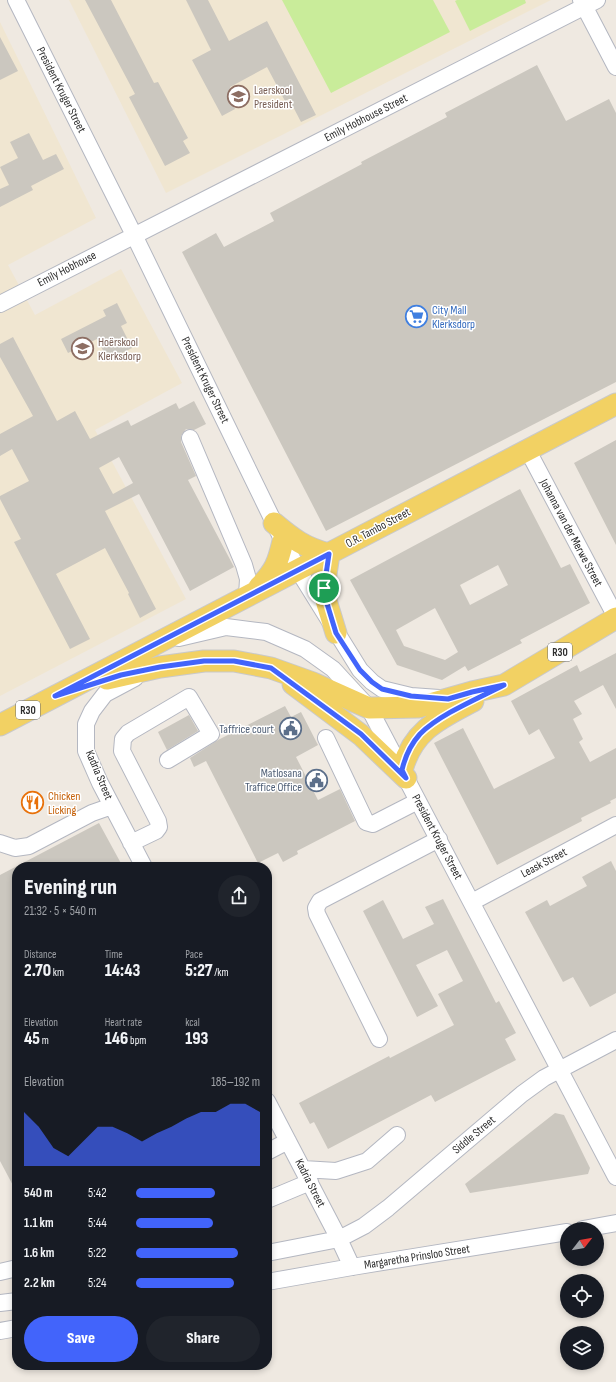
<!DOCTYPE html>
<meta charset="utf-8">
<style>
body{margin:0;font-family:"Sofia Sans Condensed",sans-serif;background:#20242c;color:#f1f3f6;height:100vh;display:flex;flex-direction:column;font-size:15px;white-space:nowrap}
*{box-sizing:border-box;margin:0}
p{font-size:13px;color:#9ea1a6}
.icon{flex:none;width:22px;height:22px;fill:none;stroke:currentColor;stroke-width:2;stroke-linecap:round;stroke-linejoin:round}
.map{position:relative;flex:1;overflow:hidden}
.side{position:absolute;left:12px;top:862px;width:260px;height:508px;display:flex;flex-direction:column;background:#171b24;border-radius:16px;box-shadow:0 2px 6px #0003}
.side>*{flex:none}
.needle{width:26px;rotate:59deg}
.buttons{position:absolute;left:560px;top:1222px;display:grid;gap:8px}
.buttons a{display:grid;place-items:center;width:44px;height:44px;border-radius:50%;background:#171b24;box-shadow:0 2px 6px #0003;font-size:20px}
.pin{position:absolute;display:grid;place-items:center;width:34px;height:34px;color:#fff;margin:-17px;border:2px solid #fff;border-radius:50%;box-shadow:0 1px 4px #0007}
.round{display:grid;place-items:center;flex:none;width:42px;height:42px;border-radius:21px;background:#20242c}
.headline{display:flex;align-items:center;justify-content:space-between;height:68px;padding:0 12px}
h1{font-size:22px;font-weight:800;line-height:30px}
.figures{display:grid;grid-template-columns:repeat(3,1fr);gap:6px;height:68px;padding:4px 12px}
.figures div{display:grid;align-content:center}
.figures b{font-size:17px;font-weight:800}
.figures small{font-size:11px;font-weight:400}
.figures p{font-size:11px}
.chart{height:112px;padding:8px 12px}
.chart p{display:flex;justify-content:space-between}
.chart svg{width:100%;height:72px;margin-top:4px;fill:#4264fb;opacity:.7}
.button{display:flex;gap:8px;margin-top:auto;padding:8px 12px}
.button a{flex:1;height:46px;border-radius:24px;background:#4264fb;color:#fff;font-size:16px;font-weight:800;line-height:46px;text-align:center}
.button a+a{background:#20242c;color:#f1f3f6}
ul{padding:0 12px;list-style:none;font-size:13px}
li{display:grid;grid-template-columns:64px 48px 1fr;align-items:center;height:30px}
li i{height:10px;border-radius:5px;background:#4264fb}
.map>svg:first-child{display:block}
.education{fill:#f0e6d1}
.pitch{fill:#c9ec9a}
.building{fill:#cbc7bf;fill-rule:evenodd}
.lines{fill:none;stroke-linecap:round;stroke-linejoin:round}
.minor-casing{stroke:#b4b7c1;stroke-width:18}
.major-casing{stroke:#c9c9c9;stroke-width:23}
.minor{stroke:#fff;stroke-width:16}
.major{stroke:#f2d163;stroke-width:21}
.route-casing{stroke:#fff;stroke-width:8}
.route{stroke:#4264fb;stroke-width:5}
.labels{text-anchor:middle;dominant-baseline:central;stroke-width:3;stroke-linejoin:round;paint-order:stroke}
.shield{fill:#fff;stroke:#6d6d6d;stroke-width:1}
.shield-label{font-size:11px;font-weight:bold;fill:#2e2e2e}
.street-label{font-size:12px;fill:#2e2e2e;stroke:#fff}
.education-label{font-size:12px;fill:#785e54;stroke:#fff;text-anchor:start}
.shop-label{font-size:12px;fill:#366cbe;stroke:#fff;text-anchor:start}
.service-label{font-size:12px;fill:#4e5e75;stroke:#fff;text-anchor:end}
.food-label{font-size:12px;fill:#c56008;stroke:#fff;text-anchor:start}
</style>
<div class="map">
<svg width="616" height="1382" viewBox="0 0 616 1382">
<rect width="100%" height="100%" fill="#efe9e1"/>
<path class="education" d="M 69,0 L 551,0 L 166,193 Z
M 0,22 L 96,218 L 8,265 L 35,315 L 121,269 L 182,383 L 95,430 L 186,599 L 0,696 Z"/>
<path class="pitch" d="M 282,0 L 433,0 L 450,32 L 331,93 Z
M 457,0 L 525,0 L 526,3 L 470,31 L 455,1 Z"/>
<path class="building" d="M 85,0 L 111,0 L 154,83 L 158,82 L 188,138 L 183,141 L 190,153 L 165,166 L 129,97 L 135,94 Z
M 186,0 L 208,0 L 229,41 L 267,21 L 316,115 L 301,122 L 289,99 L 285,101 L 267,67 L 230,87 L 234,95 L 229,98 L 235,109 L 222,116 L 192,60 L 211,50 Z
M 0,37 L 18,71 L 0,80 Z
M 537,65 L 566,121 L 609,99 L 616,113 L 616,382 L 326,531 L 182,252 L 216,233 L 224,247 L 274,221 L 270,213 L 362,164 L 361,162 L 447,117 L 445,113 Z
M 29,133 L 43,160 L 56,154 L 64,169 L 31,186 L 33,190 L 0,207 L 0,189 L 9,185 L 0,167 L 18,158 L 10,142 Z
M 117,303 L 127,323 L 121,326 L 132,348 L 108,360 L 97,339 L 68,353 L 61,339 L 106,316 L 103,310 Z
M 13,337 L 57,421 L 75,411 L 90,439 L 128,420 L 131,426 L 176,403 L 179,409 L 194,401 L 206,424 L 194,430 L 186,429 L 181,436 L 181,442 L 196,476 L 188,480 L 234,567 L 190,591 L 139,494 L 105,511 L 156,609 L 140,618 L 128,594 L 129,593 L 105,548 L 56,574 L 90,639 L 70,649 L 14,542 L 21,539 L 0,499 L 0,496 L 29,481 L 12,449 L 0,456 L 0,434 L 33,416 L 0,357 L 0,344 ZM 119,457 L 133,483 L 113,494 L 99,468 Z
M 616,440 L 616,545 L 574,463 Z
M 520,489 L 561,568 L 570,564 L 590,603 L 520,640 L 522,643 L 468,671 L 465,666 L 442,680 L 397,665 L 350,580 ZM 498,565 L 508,585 L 470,605 L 460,585 ZM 435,608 L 458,652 L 445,660 L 404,646 L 396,630 Z
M 616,653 L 616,709 L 603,685 L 574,701 L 582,714 L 573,719 L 583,739 L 579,742 L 590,762 L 616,748 L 616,798 L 610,801 L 611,803 L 581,818 L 582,821 L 497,865 L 434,743 L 463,728 L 494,789 L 555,758 L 539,729 L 529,735 L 511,701 L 577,665 L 580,672 Z
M 285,706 L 291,717 L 301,712 L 318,745 L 296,757 L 318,800 L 340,789 L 355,821 L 297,851 L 298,854 L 283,862 L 278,853 L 258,863 L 206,761 L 194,767 L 190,758 L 218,740 Z
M 189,715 L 198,731 L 167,750 L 158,732 Z
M 99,823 L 123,867 L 17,867 L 17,1193 L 0,1161 L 0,875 Z
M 611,861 L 616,871 L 616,993 L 590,1007 L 573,977 L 563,982 L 525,912 L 547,900 L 550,906 L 587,886 L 582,877 Z
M 443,899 L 496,1003 L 499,1001 L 516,1033 L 505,1039 L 516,1060 L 435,1102 L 431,1095 L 328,1149 L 314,1122 L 310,1124 L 299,1103 L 389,1056 L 390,1058 L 454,1025 L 438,994 L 463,981 L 447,950 L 416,965 L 438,1006 L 417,1017 L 363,911 L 383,900 L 403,939 L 434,924 L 425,907 Z
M 555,1113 L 564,1115 L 590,1168 L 588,1174 L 470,1193 L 465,1184 Z"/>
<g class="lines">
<defs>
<path id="minor" d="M 16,0 L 134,235 L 283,541 L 298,570 L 360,670 L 372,682 L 382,689 L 411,696 L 439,698
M 581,0 L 616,67
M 0,304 L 597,0
M 190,438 L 244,565 L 248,579 L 247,596
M 527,449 L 616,617
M 179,638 L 226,627 L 266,632 L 305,649 L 333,669 L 369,708 L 616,1177
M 135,678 L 105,694 L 92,711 L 86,724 L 86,751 L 100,783 L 144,867
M 326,738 L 366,822 L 373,824 L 418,801
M 0,843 L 15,848 L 29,846 L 92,813 L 112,806
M 131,843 L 156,831 L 159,827 L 158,821 L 122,751 L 123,739 L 128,733 L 189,697 L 211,734 L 168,760
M 472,902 L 616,825
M 379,1039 L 317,914 L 316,908 L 320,901 L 439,839
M 267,1101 L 339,1239 L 352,1267
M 267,1152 L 288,1141
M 303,1169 L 336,1171 L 367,1161 L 397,1135
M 267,1200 L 310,1182
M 583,1229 L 616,1223
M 267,1253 L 339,1239 L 364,1226 L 388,1208 L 522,1094 L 544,1078 L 616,1040
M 0,1272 L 17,1268
M 267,1282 L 352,1267 L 567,1232
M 0,1303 L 17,1301
M 0,1331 L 17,1328"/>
<path id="major" d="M 274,523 C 293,539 305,548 329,554 L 324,588 L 325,597 L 336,633
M 259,587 C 275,571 278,563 283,541
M 107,679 L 160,667 L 204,661 L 234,661 L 271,668 L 313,683 L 369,708 L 419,707 L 472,692 L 504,685 L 616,618
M 293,684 L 361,735 L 406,778
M 0,725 L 616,404
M 402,770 C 413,730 439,719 473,701"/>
</defs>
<use href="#minor" class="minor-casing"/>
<use href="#major" class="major-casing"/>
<use href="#minor" class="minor"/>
<use href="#major" class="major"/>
</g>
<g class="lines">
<defs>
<path id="route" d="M 329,554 L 324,588 L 325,597 L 336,633 L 360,670 L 372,682 L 382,689 L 411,696 L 448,699 L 472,692 L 504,685 C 479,698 440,714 420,734 C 411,744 405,757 402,770 L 406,778 L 361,734 L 271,668 L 234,661 L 204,661 L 160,667 L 121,675 L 55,696 Z"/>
</defs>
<use href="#route" class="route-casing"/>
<use href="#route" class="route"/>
</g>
<defs>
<symbol id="school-ring" viewBox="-11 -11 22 22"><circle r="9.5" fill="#fff" stroke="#8d6e63" stroke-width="1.5"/><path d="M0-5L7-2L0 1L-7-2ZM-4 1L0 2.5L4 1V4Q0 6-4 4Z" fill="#8d6e63"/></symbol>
<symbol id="supermarket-ring" viewBox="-11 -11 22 22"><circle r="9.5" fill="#fff" stroke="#3f7fe0" stroke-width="1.5"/><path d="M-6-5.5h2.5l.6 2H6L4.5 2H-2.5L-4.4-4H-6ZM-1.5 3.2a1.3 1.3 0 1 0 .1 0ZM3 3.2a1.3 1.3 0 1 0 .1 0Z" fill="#3f7fe0"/></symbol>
<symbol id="civic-ring" viewBox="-11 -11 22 22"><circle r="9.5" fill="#fff" stroke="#5c6f8a" stroke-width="1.5"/><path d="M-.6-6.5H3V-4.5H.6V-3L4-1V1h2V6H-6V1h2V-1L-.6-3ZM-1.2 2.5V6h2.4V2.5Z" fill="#5c6f8a"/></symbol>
<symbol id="restaurant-ring" viewBox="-11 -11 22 22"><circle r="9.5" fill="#fff" stroke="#e8710a" stroke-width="1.5"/><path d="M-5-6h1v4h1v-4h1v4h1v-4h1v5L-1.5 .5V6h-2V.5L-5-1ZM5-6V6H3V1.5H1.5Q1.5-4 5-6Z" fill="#e8710a"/></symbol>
</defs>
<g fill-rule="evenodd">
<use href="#school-ring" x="226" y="84" width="25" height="25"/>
<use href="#supermarket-ring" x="404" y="304" width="25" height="25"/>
<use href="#school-ring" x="70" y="336" width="25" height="25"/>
<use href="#civic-ring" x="278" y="716" width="25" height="25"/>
<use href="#civic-ring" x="304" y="768" width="25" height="25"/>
<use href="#restaurant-ring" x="20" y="790" width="25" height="25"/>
</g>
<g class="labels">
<g class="shield">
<rect x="548" y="643" width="24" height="18" rx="3"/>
<rect x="16" y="701" width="24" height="18" rx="3"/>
</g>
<g class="shield-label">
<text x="560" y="652">R30</text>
<text x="28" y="710">R30</text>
</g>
<g class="street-label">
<text transform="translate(61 90) rotate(63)">President Kruger Street</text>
<text transform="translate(366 118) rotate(-27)">Emily Hobhouse Street</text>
<text transform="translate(67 269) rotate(-27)">Emily Hobhouse</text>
<text transform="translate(205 380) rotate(64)">President Kruger Street</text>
<text transform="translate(378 528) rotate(-28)">O.R. Tambo Street</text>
<text transform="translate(571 533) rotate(62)">Johanna van der Merwe Street</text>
<text transform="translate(99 775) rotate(67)">Kadria Street</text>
<text transform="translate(437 837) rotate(62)">President Kruger Street</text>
<text transform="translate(544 863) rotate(-28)">Leask Street</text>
<text transform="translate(474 1135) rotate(-40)">Siddle Street</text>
<text transform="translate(310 1183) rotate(63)">Kadria Street</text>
<text transform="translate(417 1257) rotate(-9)">Margaretha Prinsloo Street</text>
</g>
<g class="education-label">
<text x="254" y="90">Laerskool<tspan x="254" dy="14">President</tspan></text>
<text x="98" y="342">Hoërskool<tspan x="98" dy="14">Klerksdorp</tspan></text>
</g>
<g class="shop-label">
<text x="432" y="310">City Mall<tspan x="432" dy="14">Klerksdorp</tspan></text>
</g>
<g class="service-label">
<text x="274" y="729">Taffrice court</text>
<text x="302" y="773">Matlosana<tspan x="302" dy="14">Traffice Office</tspan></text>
</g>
<g class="food-label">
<text x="48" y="796">Chicken<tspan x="48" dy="14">Licking</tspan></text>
</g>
</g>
</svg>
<div class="buttons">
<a><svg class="needle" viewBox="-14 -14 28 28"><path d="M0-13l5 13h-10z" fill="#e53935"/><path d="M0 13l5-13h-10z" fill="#9ea1a6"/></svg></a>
<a><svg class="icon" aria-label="locate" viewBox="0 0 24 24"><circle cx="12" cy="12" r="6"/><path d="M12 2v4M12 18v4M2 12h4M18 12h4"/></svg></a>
<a><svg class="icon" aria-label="layers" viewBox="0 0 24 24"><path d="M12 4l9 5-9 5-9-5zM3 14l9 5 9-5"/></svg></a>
</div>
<div class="pin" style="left:324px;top:588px;background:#1e9e55"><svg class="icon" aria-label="arrive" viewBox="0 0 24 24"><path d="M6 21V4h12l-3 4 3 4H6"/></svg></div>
<section class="side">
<div class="headline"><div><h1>Evening run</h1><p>21:32 · 5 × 540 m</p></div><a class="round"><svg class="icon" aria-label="share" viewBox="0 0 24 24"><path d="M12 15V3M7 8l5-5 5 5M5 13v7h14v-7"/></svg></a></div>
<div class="figures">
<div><p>Distance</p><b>2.70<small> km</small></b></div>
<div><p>Time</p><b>14:43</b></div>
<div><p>Pace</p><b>5:27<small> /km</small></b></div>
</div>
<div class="figures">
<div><p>Elevation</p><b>45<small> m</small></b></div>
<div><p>Heart rate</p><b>146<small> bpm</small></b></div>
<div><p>kcal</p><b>193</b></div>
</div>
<div class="chart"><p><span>Elevation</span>185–192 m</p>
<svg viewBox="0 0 160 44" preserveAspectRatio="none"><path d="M0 44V11L10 20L20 33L30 38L40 29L50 20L60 20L70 24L80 29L90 24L100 20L110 15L120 11L130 11L140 6L150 6L160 11V44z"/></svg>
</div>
<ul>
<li><b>540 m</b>5:42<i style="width:64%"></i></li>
<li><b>1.1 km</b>5:44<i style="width:62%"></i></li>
<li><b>1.6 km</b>5:22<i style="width:82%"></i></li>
<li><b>2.2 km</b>5:24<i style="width:79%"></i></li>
</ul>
<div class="button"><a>Save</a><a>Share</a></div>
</section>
</div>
